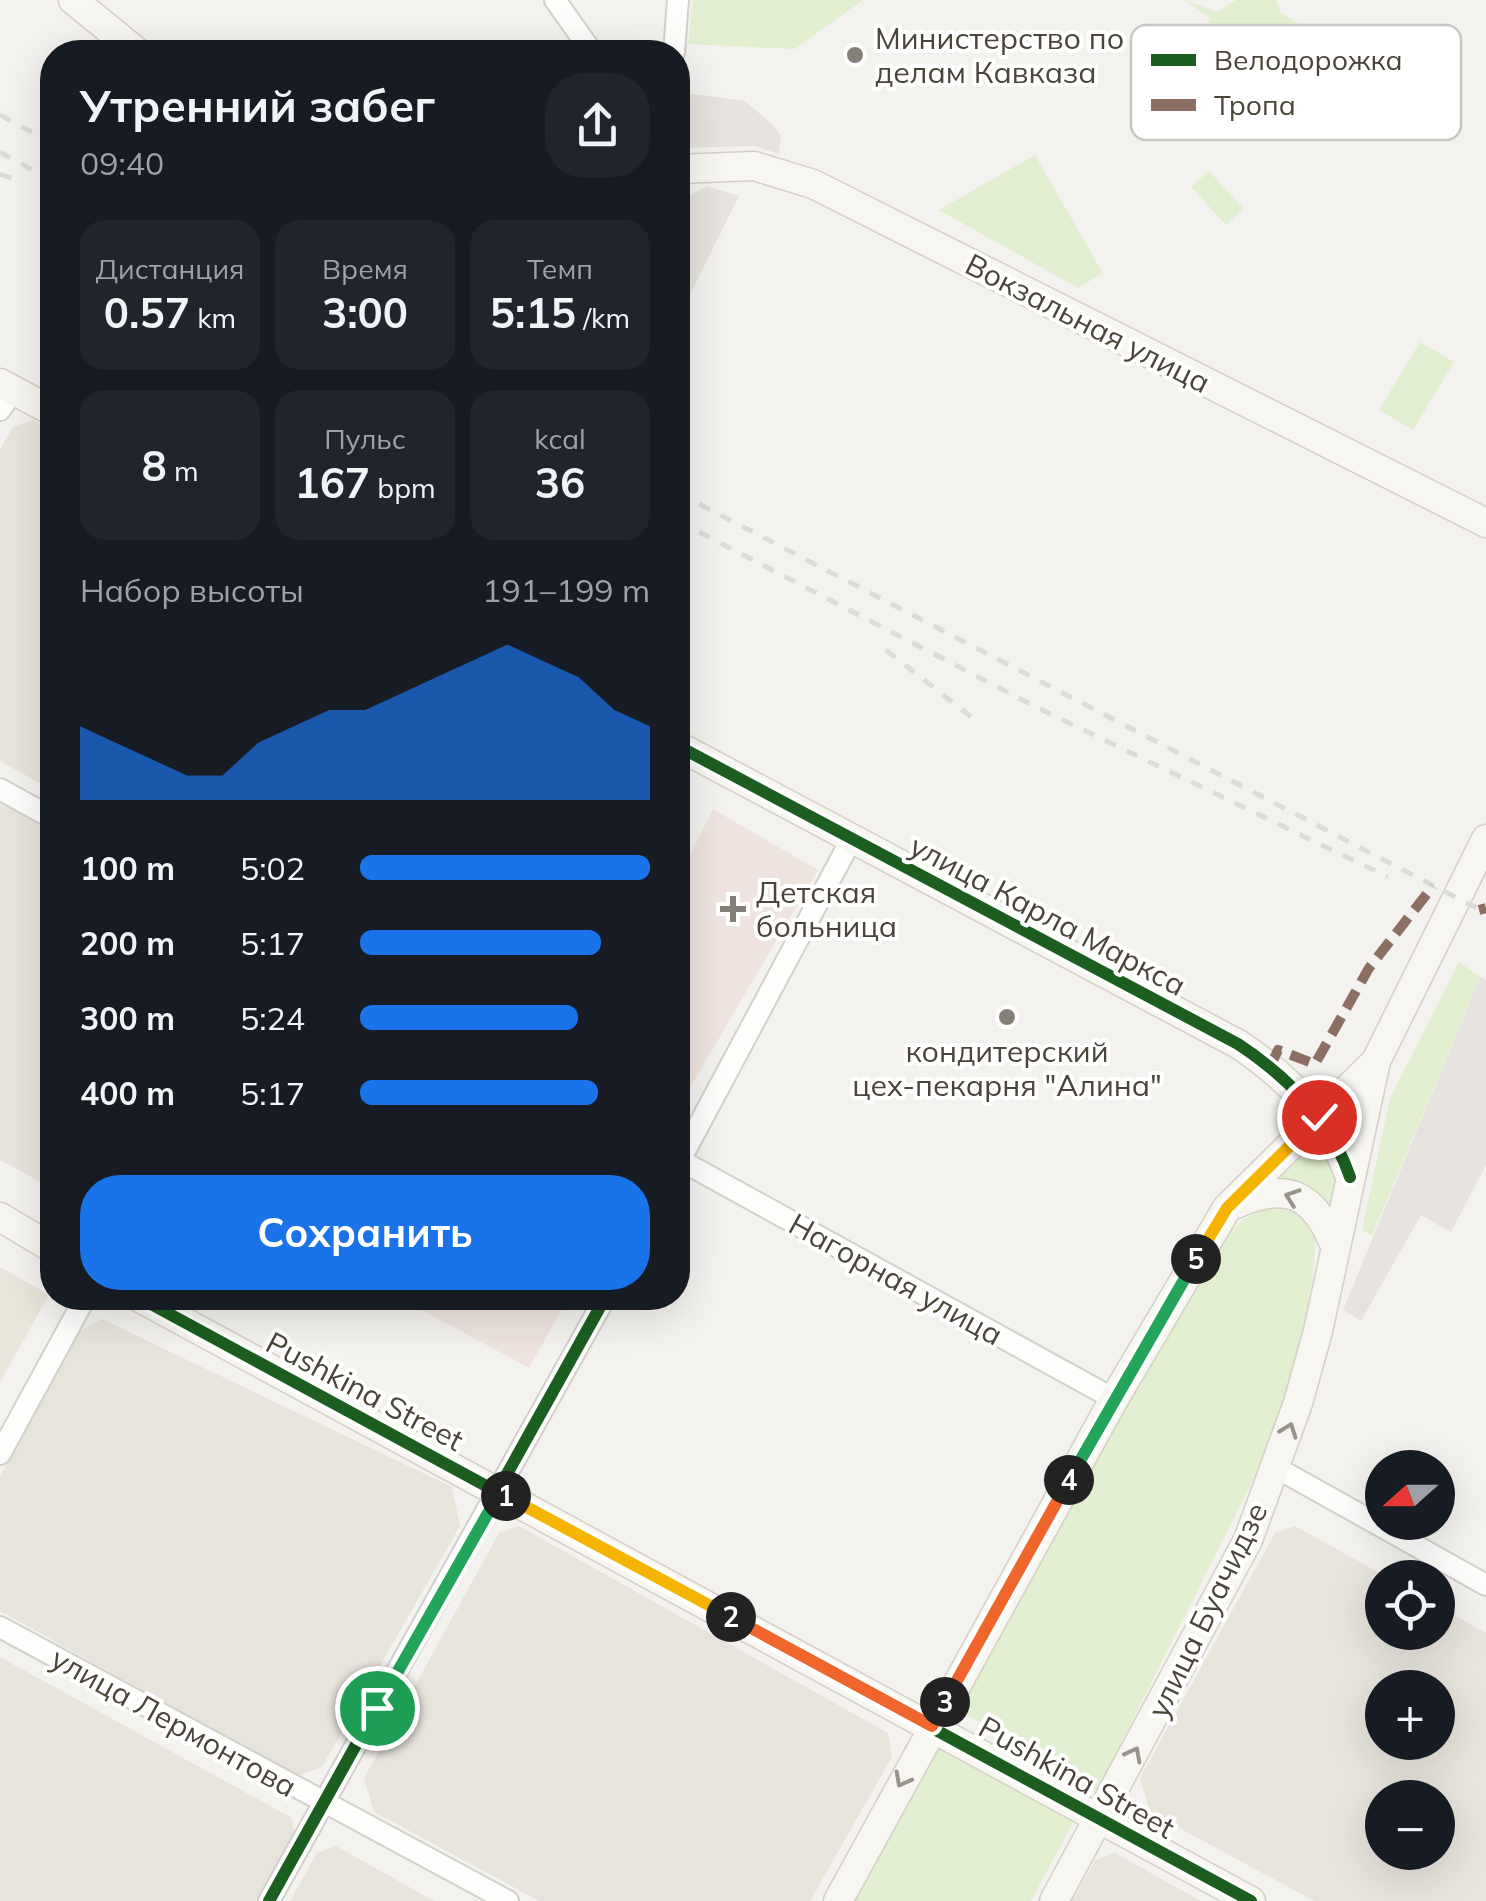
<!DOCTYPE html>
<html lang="ru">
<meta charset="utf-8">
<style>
body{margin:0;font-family:Mulish,sans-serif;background:#20242c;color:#f1f3f6;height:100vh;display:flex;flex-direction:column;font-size:38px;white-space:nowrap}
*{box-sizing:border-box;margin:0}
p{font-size:32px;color:#9ea1a6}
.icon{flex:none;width:55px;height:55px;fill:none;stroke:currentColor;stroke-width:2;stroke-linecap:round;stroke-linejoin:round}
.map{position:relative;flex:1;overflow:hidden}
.side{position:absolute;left:40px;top:40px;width:650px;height:1270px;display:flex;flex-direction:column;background:#171b24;border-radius:40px;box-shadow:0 10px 40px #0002}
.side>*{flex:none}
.needle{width:65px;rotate:249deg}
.fabs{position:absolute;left:1365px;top:1450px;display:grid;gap:20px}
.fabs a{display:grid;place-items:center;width:90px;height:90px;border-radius:50%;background:#171b24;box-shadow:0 10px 40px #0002;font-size:50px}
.pin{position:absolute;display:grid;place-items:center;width:85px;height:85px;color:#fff;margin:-42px;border:5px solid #fff;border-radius:50%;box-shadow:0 2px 10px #0007}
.km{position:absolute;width:50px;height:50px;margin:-25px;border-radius:50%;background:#222;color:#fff;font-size:28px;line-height:50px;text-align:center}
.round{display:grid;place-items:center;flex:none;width:105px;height:105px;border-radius:40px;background:#20242c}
.head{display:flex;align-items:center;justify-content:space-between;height:170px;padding:0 40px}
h1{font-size:45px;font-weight:700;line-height:75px}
.metrics{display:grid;grid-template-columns:repeat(3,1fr);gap:15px;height:170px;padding:10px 40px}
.metrics div{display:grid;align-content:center;border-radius:25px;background:#20242c;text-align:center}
.metrics b{font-size:42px;font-weight:700}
.metrics small{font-size:28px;font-weight:400}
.metrics p{font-size:28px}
.chart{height:280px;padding:20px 40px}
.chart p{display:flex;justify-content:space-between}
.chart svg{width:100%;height:180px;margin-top:10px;fill:#1a73e8;opacity:.7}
.cta{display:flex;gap:20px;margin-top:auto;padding:20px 40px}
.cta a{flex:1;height:115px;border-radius:40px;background:#1a73e8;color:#fff;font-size:40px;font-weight:700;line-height:115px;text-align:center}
ul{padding:0 40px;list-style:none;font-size:32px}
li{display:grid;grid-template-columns:160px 120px 1fr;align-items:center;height:75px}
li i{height:25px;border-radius:12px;background:#1a73e8}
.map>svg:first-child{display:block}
.residential{fill:#e7e4dc;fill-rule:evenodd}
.education{fill:#eae5da}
.medical{fill:#eee3df}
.green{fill:#e1eecf}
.parking{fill:#e6e3df}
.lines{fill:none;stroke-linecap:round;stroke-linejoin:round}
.street-casing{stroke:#d2d0cb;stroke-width:24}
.secondary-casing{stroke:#d3cfc5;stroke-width:31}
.street{stroke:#fdfdfc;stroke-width:20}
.secondary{stroke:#f7f6f1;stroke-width:28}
.rail{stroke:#dbdbda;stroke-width:5;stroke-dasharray:12 12;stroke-linecap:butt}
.quiet{stroke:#8d6e63;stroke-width:10;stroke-dasharray:20 10;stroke-linecap:butt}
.cycleway-casing{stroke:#fff;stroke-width:19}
.cycleway{stroke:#1b5e20;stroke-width:12}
.oneway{stroke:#98948c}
.split-1-casing{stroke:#fff;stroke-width:20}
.split-2-casing{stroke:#fff;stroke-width:20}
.split-3-casing{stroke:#fff;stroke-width:20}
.split-4-casing{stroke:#fff;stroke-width:20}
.split-5-casing{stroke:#fff;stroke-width:20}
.split-6-casing{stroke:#fff;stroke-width:20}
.split-1{stroke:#22a559;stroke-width:12}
.split-2{stroke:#f5b400;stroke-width:12}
.split-3{stroke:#f0652b;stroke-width:12}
.split-4{stroke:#f0652b;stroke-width:12}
.split-5{stroke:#22a559;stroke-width:12}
.split-6{stroke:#f5b400;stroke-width:12}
.poi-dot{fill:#868178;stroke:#fff;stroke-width:4}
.labels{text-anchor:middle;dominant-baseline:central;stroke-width:8;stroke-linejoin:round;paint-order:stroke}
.poi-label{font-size:30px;fill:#4b4439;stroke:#fff;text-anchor:start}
.street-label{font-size:30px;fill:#4b4439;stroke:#fff}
.key{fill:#fff;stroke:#c9c7c4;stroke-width:2.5}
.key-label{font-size:28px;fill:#4b4439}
</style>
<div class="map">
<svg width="1486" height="1901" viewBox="0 0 1486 1901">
<rect width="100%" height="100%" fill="#f4f2ee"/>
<path class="residential" d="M 33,420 L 52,431 L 52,790 L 0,761 L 0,449 L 13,427 Z
M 0,801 L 52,831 L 52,1188 L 0,1160 Z
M 102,1319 L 452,1487 L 460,1526 L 322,1767 L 297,1776 L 0,1611 L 0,1477 L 77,1332 Z
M 519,1526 L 888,1733 L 892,1757 L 810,1901 L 539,1901 L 374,1812 L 364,1778 L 499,1533 Z
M 1295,1526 L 1387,1577 L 1382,1578 L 1382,1632 L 1438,1632 L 1438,1606 L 1486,1633 L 1486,1901 L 1314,1901 L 1150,1812 L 1140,1778 L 1275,1533 ZM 1382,1688 L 1438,1688 L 1438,1742 L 1382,1742 ZM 1382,1798 L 1438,1798 L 1438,1852 L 1382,1852 Z
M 0,1657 L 292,1818 L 296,1842 L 263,1901 L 0,1901 Z
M 336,1846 L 434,1901 L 290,1901 L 317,1853 Z
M 1115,1853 L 1201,1901 L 1072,1901 L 1095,1860 Z"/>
<path class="education" d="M 0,1267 L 49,1295 L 0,1382 Z"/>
<path class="medical" d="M 713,809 L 818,870 L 678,1108 L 678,879 Z
M 400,1298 L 568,1298 L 529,1368 Z"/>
<path class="green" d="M 692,0 L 863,0 L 795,49 L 688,44 Z
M 1185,0 L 1218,12 L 1236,0 L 1276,0 L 1281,13 L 1298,23 L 1298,33 L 1317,42 L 1240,60 L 1207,22 L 1210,19 Z
M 1035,155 L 1103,273 L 1078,288 L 939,210 Z
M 1209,171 L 1244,209 L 1226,225 L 1191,187 Z
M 1420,342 L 1454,362 L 1413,430 L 1379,410 Z
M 1459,962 L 1480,977 L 1372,1236 L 1362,1230 L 1390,1098 Z
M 1307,1144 L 1328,1148 L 1341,1164 L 1330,1213 L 1271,1182 Z
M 1275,1203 L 1301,1212 L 1316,1241 L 1312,1281 L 1299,1351 L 1271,1444 L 1097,1791 L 957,1709 L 1206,1258 L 1241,1221 Z
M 941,1738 L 1076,1817 L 1031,1901 L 851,1901 Z"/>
<path class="parking" d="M 678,92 L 745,101 L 775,127 L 781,137 L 779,154 L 754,146 L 678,148 Z
M 707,186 L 739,196 L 678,319 L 678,202 Z
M 1480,977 L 1486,980 L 1486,1165 L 1451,1232 L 1421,1215 L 1361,1321 L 1343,1310 Z"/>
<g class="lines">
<defs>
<path id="street" d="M 555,0 L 592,52
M 674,52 L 678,0
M 0,410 L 13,391
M 0,789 L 52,818
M 678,1159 L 1114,1399
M 678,1164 L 851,840
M 0,1454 L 85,1298
M 1275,1467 L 1486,1585
M 0,1627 L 508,1901
M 269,1901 L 605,1298"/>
<path id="secondary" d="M 73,0 L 137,52
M 678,169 L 754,166 L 813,184 L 1486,523
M 0,383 L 52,411
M 678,746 L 1238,1044 C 1288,1077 1330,1119 1350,1177
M 1236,1204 C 1288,1181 1314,1194 1335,1246
M 0,1217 L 52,1248
M 140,1298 L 1251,1901
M 838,1901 L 1114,1399 L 1227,1208 L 1376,1061
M 1054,1901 L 1248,1540 L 1298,1403 L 1318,1331 L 1376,1061 L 1486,839"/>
</defs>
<use href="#street" class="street-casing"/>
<use href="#secondary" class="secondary-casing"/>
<use href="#street" class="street"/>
<use href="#secondary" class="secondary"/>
<path class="rail" d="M 0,115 L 52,143
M 0,152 L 52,181
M 0,174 L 22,182
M 678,493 L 1486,913
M 678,521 L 1036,707 L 1388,877
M 886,650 L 979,723"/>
<path class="quiet" d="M 1479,910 L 1486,908
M 1271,1065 L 1278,1050 L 1315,1064 L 1369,968 L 1433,886"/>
<defs>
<path id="cycleway" d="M 678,746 L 1238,1044 C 1288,1077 1330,1119 1350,1177
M 140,1298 L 1251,1901
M 269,1901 L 605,1298"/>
</defs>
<use href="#cycleway" class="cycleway-casing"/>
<use href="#cycleway" class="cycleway"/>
</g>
<defs><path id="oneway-chevron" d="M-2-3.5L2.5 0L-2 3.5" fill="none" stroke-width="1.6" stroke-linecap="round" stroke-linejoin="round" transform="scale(2.5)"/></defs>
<g class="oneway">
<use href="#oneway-chevron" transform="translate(1292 1197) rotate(-161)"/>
<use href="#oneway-chevron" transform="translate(1289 1430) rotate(-70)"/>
<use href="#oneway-chevron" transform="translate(1134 1754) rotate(-62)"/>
<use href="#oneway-chevron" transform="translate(902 1780) rotate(118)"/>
</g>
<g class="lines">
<defs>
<path id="split-1" d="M 377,1708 L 500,1492 L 506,1496"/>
<path id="split-2" d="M 506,1496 L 731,1617"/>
<path id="split-3" d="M 731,1617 L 932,1726 L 945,1702"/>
<path id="split-4" d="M 945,1702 L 1069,1480"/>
<path id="split-5" d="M 1069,1480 L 1196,1259"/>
<path id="split-6" d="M 1196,1259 L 1227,1208 L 1319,1117"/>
</defs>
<use href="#split-1" class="split-1-casing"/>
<use href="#split-2" class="split-2-casing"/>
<use href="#split-3" class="split-3-casing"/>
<use href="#split-4" class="split-4-casing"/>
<use href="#split-5" class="split-5-casing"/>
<use href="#split-6" class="split-6-casing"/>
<use href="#split-1" class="split-1"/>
<use href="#split-2" class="split-2"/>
<use href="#split-3" class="split-3"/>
<use href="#split-4" class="split-4"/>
<use href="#split-5" class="split-5"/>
<use href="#split-6" class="split-6"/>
</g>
<g class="poi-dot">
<circle cx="855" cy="55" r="10"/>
<path d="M728 894h10v10h10v10h-10v10h-10v-10h-10v-10h10z"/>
<circle cx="1007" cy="1017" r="10"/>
</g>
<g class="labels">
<g class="poi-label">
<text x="875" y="38">Министерство по<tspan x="875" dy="34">делам Кавказа</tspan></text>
<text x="756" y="892">Детская<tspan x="756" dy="34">больница</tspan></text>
<text x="1007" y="1051" text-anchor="middle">кондитерский<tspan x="1007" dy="34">цех-пекарня "Алина"</tspan></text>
</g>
<g class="street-label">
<text transform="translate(1088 323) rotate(27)">Вокзальная улица</text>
<text transform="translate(1048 915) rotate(28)">улица Карла Маркса</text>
<text transform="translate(896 1279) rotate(29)">Нагорная улица</text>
<text transform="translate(365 1391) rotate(28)">Pushkina Street</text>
<text transform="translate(1207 1610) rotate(-64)">улица Буачидзе</text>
<text transform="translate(174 1722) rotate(29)">улица Лермонтова</text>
<text transform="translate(1077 1777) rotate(29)">Pushkina Street</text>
</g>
</g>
<rect x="1131" y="25" width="330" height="115" rx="15" class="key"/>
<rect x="1151" y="54" width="45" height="12" fill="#1b5e20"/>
<rect x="1151" y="99" width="45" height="12" fill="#8d6e63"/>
<g class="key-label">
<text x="1214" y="70">Велодорожка</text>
<text x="1214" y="115">Тропа</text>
</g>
</svg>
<div class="fabs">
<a><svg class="needle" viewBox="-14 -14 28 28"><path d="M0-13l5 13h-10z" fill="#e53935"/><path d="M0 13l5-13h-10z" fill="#9ea1a6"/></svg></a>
<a><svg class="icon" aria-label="locate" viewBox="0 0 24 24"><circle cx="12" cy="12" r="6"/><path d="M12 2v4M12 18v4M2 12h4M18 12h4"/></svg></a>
<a>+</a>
<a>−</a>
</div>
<div class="pin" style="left:377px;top:1708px;background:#1e9e55"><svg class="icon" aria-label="arrive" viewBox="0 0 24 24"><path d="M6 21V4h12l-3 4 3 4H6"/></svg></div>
<div class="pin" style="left:1319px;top:1117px;background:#d93025"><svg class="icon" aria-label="check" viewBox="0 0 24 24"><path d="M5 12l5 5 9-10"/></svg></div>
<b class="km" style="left:506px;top:1496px">1</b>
<b class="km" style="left:731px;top:1617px">2</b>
<b class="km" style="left:945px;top:1702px">3</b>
<b class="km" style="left:1069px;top:1480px">4</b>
<b class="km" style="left:1196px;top:1259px">5</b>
<section class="side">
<div class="head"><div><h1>Утренний забег</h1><p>09:40</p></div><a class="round"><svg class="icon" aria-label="share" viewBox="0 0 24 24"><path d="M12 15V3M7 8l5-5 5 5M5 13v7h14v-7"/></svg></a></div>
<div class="metrics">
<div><p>Дистанция</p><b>0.57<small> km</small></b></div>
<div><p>Время</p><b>3:00</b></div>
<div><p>Темп</p><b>5:15<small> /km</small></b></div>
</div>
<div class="metrics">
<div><b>8<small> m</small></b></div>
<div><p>Пульс</p><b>167<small> bpm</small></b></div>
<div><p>kcal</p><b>36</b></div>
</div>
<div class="chart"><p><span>Набор высоты</span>191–199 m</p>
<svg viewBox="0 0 160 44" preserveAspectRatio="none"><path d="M0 44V26L10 30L20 34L30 38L40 38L50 30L60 26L70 22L80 22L90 18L100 14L110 10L120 6L130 10L140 14L150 22L160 26V44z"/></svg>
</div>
<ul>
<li><b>100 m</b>5:02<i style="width:100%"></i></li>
<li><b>200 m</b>5:17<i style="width:83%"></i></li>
<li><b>300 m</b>5:24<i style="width:75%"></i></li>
<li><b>400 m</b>5:17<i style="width:82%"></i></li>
</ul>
<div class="cta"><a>Сохранить</a></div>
</section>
</div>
